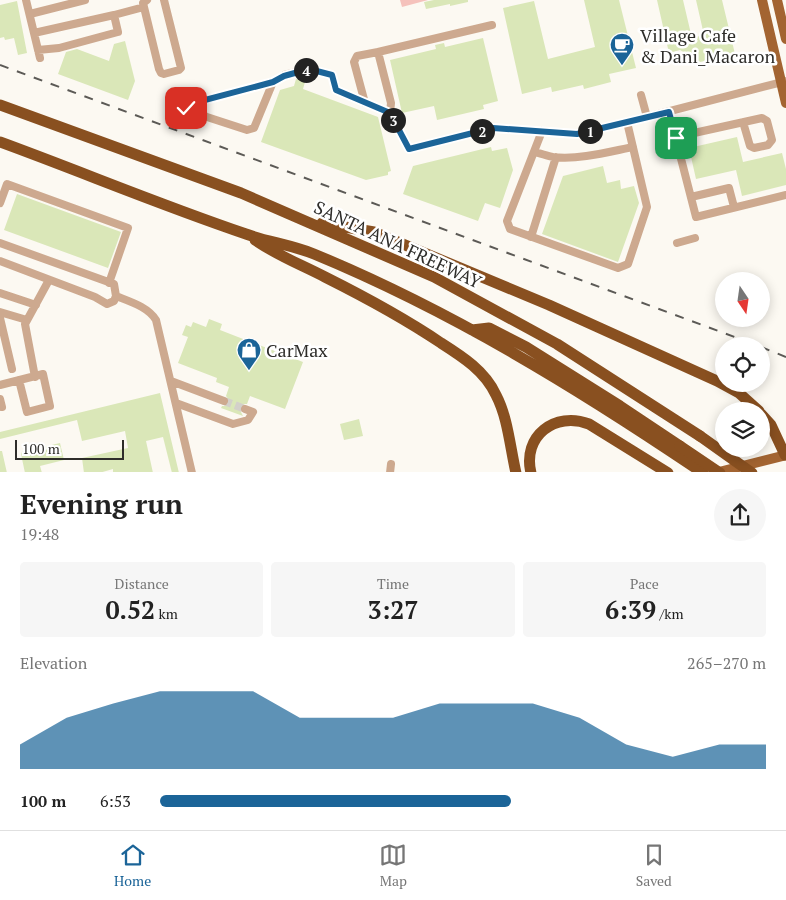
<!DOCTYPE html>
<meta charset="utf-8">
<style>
body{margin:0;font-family:"PT Serif",serif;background:#f6f6f6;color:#222;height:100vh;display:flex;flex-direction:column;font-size:19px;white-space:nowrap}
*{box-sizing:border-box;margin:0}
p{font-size:16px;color:#767676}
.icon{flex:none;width:28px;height:28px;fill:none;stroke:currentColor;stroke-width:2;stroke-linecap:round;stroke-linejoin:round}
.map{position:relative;height:472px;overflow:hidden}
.sheet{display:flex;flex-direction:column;background:#fff;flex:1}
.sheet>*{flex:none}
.needle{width:32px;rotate:167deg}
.tools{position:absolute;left:715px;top:272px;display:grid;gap:10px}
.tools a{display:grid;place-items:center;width:55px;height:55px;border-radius:50%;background:#fff;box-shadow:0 2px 12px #0003;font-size:25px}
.scale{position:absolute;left:15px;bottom:12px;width:109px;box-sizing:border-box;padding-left:5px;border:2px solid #2e2d2a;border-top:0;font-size:14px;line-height:18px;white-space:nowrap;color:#2e2d2a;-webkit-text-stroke:4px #fff;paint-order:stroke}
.pin{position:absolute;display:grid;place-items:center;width:42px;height:42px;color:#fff;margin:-21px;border-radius:10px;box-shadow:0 2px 8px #0006}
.km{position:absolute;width:25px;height:25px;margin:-12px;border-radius:50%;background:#222;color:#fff;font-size:14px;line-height:25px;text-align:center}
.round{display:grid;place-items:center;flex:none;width:52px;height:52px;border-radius:26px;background:#f6f6f6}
.overview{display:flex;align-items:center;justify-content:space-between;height:85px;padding:0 20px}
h1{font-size:28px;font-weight:700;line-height:38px}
.figures{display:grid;grid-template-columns:repeat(3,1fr);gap:8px;height:85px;padding:5px 20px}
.figures div{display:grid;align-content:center;border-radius:5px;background:#f6f6f6;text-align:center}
.figures b{font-size:25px;font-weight:700}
.figures small{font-size:14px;font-weight:400}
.figures p{font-size:14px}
.chart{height:140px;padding:10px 20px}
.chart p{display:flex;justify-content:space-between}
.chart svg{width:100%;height:90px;margin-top:5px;fill:#1b6498;opacity:.7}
ul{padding:0 20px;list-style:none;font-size:16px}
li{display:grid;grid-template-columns:80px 60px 1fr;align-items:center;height:38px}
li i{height:12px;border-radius:6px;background:#1b6498}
.menu{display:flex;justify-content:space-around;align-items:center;height:70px;border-top:1px solid #e0e0e0;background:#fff;font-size:14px;color:#767676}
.menu a{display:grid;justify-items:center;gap:2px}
.menu .current{color:#1b6498}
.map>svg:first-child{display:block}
.green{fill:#f5c2bc}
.building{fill:#dae7b8}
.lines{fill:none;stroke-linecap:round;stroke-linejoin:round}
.minor-tunnel{stroke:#d3d0ca;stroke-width:8;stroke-dasharray:8 4;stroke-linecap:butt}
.minor{stroke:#cda98f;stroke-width:8}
.major{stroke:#a36431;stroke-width:10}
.highway{stroke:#895020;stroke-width:11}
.rail{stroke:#5c5a56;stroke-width:2;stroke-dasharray:9 9;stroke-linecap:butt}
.highway-bridge{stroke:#895020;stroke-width:11}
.route-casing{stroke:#fff;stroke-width:10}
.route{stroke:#1b6498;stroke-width:6}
.labels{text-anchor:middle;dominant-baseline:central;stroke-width:5;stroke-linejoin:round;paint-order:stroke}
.poi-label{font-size:18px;fill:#2e2d2a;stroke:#fff;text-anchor:start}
.street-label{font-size:18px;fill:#2e2d2a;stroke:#fff}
</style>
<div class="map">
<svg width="786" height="473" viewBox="0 0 786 473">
<rect width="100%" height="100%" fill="#fcf9f2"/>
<path class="green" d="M 400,0 L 428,0 L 402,7 Z"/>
<path class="building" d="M 434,0 L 468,0 L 468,2 L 450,6 L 450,4 L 426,9 L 424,2 Z
M 584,0 L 619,0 L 636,68 L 609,74 L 611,82 L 584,89 L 583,85 L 552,92 L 551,87 L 522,94 L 503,8 L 534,1 L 548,59 L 595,47 Z
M 657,0 L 683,0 L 691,34 L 696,37 L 704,35 L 696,0 L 722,0 L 735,54 L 700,62 L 680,50 L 669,53 Z
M 17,1 L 27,53 L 18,55 L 14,38 L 5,40 L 4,37 L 0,38 L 0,5 Z
M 483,38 L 498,101 L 483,105 L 484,109 L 437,120 L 434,106 L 402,113 L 390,60 L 436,49 L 435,45 L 444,43 L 445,47 Z
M 125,41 L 135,81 L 128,100 L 58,74 L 66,52 L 77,49 L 109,61 L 114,44 Z
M 296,79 L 305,82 L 303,89 L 378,117 L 391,171 L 388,172 L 388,175 L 366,180 L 261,142 L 280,90 L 294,86 Z
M 737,137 L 743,162 L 782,153 L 786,169 L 786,185 L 742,196 L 736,170 L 696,179 L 689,148 Z
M 491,147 L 492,151 L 507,148 L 513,170 L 500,208 L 485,203 L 478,221 L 403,194 L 413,166 Z
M 603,166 L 607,183 L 620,180 L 621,189 L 634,186 L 639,203 L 618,262 L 542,234 L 563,176 Z
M 17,194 L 121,232 L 108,268 L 4,230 Z
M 209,319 L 222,324 L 220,330 L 303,362 L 285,409 L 250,396 L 247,404 L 244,404 L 240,407 L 240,410 L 243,416 L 221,408 L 222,406 L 225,406 L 229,403 L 229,400 L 226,396 L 229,387 L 216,382 L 217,378 L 178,363 L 188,337 L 182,335 L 186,325 L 191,327 L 193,322 L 206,327 Z
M 160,393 L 179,473 L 172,473 L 163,437 L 146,441 L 153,473 L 113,473 L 113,469 L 99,473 L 84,473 L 82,458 L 128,448 L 125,431 L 82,441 L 77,420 L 0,439 L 0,432 Z
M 359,419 L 363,436 L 344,440 L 340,424 Z
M 60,443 L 64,460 L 40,466 L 42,473 L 25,473 L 21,454 L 22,452 Z
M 0,451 L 2,451 L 7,473 L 0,473 Z"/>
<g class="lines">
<path class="minor-tunnel" d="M 224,401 L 245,409"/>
<path class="minor" d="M 26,0 L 40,58
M 147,0 L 143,3 L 159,69 L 161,73 L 164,74 L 179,70 L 181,68 L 164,0
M 30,14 L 85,0
M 114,15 L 144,7
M 34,33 L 114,15 L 118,32 L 59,48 L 38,50
M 273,82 L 254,128 L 247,130 L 207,117 L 186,108 L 186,105 L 273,82 L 284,75 L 309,69 L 332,75 L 336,90 L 390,113 L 409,149 L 493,128 L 577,134 L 647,117 L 786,81
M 641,95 L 647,117
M 365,103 L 354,62 L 357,56 L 378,52
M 669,112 L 696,217 L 786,195
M 390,113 L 391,103 L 378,52 L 492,25
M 542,131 L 507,221 L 510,229 L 618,268 L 628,264 L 647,207 L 627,122
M 676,137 L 762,118 L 767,121 L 772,140 L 768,145 L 754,148 L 750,146 L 743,122
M 534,152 C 540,153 547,156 553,157 C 579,160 608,152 633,147
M 691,197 L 729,188 L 734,207
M 0,203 L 7,184 L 128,228 L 109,283
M 531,237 L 556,157
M 0,243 L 114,284 L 116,296 L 114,301 L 107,304 L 95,297 L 0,261
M 677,243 L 695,238
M 0,293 L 36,305
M 116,296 C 131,302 148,307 156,320 L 192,473
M 0,312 L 27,320
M 0,318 L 12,369
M 35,377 L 25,324 L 49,280
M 171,381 L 224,401
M 0,385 L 43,374 L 50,406 L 27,412 L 19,380
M 0,399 L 2,407
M 176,403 L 233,424 L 248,420 L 253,412 L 245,409
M 390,473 L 391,464"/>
<path class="major" d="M 762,0 L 786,103
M 777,0 L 786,39
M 715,473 L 786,455"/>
<path class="highway" d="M 0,105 L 241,193 L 434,277 L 557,344 L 700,436
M 0,142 C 82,172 163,206 246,234 C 268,242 292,245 314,254 C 452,311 579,389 703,473
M 322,223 L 374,232 L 549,305 L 717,381 L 739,393 L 759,411
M 255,240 C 278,256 300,264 325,277 C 365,297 404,318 441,343 C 463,357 485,371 496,395 C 508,418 510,447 516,473
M 472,330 L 489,328 L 526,347 L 620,406 L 680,446
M 761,414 L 771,425 L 785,455
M 531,473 C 522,436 555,411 589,424 L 668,473"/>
<path class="rail" d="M 0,65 L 759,346
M 761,347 L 786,357"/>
<path class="highway-bridge" d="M 700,436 L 752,473
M 680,446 L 720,473"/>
</g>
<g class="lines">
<defs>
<path id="route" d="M 186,108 L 186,105 L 273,82 L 284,76 L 309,69 L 332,75 L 336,90 L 390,113 L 409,149 L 493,128 L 577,134 L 669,112 L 676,138"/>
</defs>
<use href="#route" class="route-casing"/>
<use href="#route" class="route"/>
</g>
<defs>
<symbol id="cafe-pin" viewBox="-11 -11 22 30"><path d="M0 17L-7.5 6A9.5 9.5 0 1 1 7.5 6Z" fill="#1b6498" stroke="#fff"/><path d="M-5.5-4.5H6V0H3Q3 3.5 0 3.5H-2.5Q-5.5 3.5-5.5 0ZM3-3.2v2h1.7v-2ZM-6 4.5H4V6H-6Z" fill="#fff"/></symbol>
<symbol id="shop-pin" viewBox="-11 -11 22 30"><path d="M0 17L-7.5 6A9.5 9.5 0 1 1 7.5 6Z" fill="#1b6498" stroke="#fff"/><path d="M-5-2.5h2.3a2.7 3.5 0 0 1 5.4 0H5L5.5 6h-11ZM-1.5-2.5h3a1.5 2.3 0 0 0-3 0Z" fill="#fff"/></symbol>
</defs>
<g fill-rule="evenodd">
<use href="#cafe-pin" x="608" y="31" width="28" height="38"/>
<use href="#shop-pin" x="235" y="336" width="28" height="38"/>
</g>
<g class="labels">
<g class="poi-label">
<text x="640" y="35">Village Cafe<tspan x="640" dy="21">&amp; Dani_Macaron</tspan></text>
<text x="266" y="350">CarMax</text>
</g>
<g class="street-label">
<text transform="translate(398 244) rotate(25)">SANTA ANA FREEWAY</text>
</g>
</g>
</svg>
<div class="tools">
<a><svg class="needle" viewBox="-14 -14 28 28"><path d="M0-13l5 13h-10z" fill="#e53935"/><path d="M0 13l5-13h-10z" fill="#767676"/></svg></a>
<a><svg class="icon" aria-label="locate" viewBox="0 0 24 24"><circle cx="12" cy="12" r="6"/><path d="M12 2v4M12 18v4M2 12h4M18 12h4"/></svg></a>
<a><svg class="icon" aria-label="layers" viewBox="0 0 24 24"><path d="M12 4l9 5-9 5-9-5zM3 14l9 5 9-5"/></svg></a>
</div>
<div class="scale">100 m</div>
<div class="pin" style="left:676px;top:138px;background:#1e9e55"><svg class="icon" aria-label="arrive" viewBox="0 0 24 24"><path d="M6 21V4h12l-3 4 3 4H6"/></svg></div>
<div class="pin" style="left:186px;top:108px;background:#d93025"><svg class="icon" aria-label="check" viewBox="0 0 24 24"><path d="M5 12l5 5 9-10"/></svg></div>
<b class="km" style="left:590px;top:131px">1</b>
<b class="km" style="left:482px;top:131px">2</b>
<b class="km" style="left:393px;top:120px">3</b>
<b class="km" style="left:306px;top:70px">4</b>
</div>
<section class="sheet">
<div class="overview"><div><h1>Evening run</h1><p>19:48</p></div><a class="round"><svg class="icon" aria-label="share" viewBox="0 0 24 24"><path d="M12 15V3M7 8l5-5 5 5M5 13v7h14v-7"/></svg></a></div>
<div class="figures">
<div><p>Distance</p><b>0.52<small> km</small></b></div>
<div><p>Time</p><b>3:27</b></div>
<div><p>Pace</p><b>6:39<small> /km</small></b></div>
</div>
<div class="chart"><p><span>Elevation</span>265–270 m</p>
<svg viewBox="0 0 160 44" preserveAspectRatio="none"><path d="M0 44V32L10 19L20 12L30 6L40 6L50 6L60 19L70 19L80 19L90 12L100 12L110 12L120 19L130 32L140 38L150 32L160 32V44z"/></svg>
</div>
<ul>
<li><b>100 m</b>6:53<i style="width:58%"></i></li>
</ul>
</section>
<nav class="menu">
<a class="current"><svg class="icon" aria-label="home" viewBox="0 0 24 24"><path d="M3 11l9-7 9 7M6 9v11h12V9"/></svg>Home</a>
<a><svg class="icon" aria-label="map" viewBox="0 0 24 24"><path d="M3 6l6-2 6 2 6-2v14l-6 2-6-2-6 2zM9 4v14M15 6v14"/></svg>Map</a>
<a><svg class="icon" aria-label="saved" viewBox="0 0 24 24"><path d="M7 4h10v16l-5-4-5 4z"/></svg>Saved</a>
</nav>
